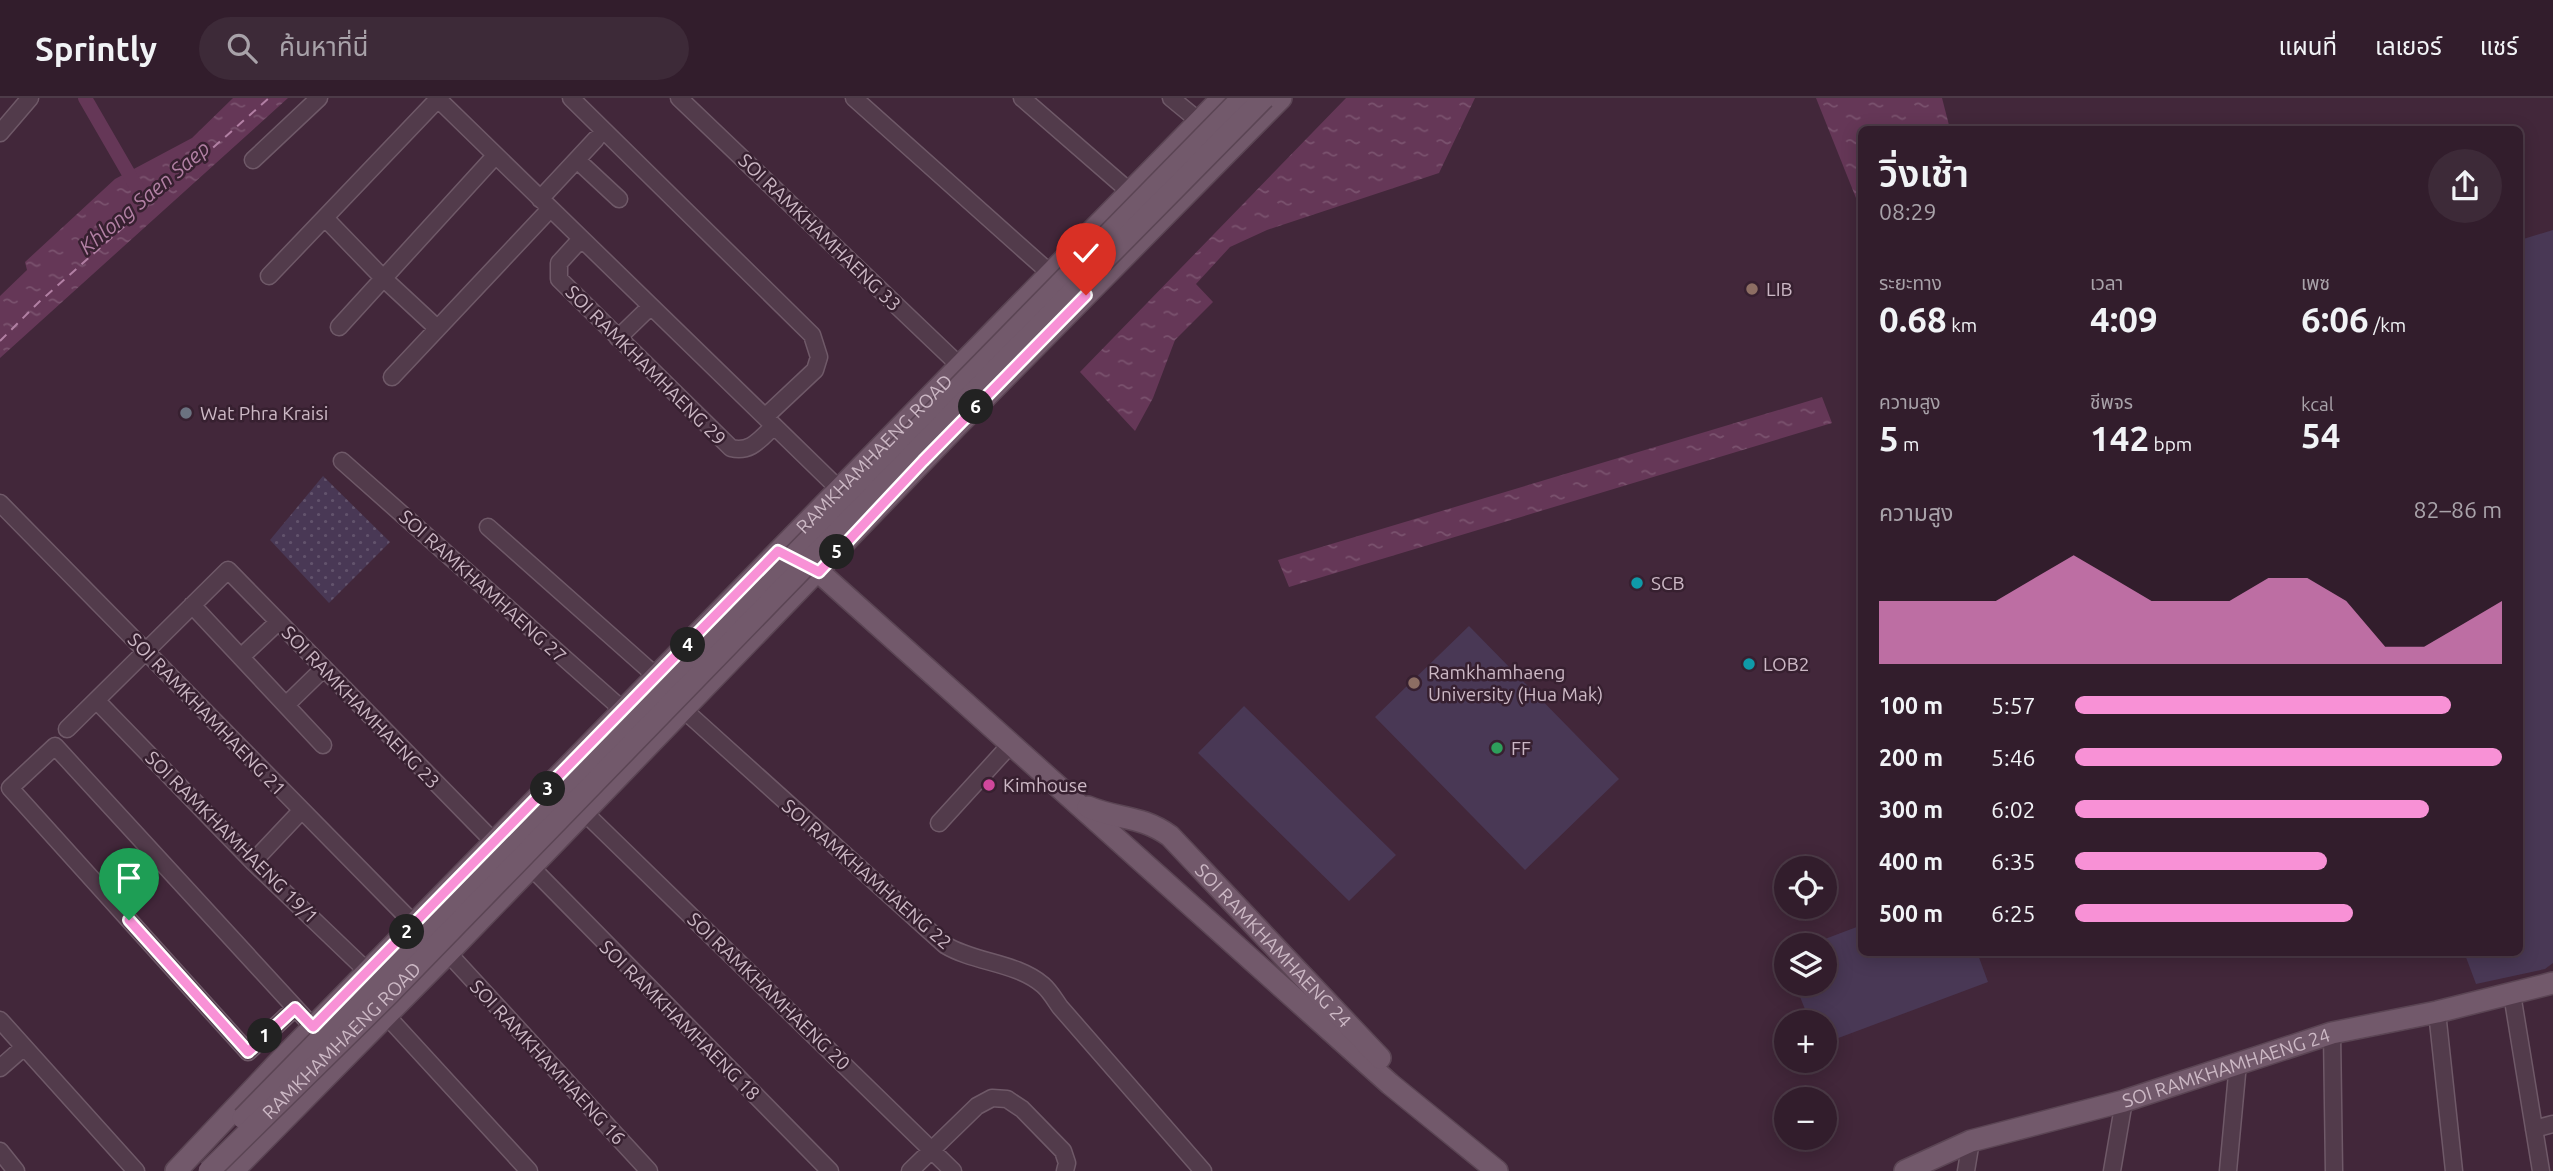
<!DOCTYPE html>
<html lang="th">
<meta charset="utf-8">
<style>
body{margin:0;font-family:Ubuntu,"Noto Sans Thai",sans-serif;background:#3d2a38;color:#f1f3f6;height:100vh;display:flex;flex-direction:column;font-size:26px;white-space:nowrap}
*{box-sizing:border-box;margin:0}
p{font-size:23px;color:#a8a2a9}
.icon{flex:none;width:38px;height:38px;fill:none;stroke:currentColor;stroke-width:2;stroke-linecap:round;stroke-linejoin:round}
.map{position:relative;flex:1;overflow:hidden}
.drawer{position:absolute;left:1858px;top:28px;width:665px;height:830px;display:flex;flex-direction:column;background:#321d2c;border-radius:10px;box-shadow:0 4px 18px #0003,0 0 0 2px #4d3b48}
.drawer>*{flex:none}
.controls{position:absolute;left:1774px;top:758px;display:grid;gap:14px}
.controls a{display:grid;place-items:center;width:63px;height:63px;border-radius:50%;background:#321d2c;box-shadow:0 4px 18px #0003,0 0 0 2px #4d3b48;font-size:35px}
.pin{position:absolute;display:grid;place-items:center;width:60px;height:60px;color:#fff;margin:-72px -30px;border-radius:50% 50% 50% 0;rotate:-45deg;box-shadow:0 0 7px #0007}
.pin .icon{rotate:45deg}
.km{position:absolute;width:35px;height:35px;margin:-18px;border-radius:50%;background:#222;color:#fff;font-size:19px;line-height:35px;text-align:center}
.round{display:grid;place-items:center;flex:none;width:74px;height:74px;border-radius:37px;background:#3d2a38}
.summary{display:flex;align-items:center;justify-content:space-between;height:119px;padding:0 21px}
h1{font-size:38px;font-weight:600;line-height:52px}
.figures{display:grid;grid-template-columns:repeat(3,1fr);gap:10px;height:119px;padding:7px 21px}
.figures div{display:grid;align-content:center}
.figures b{font-size:35px;font-weight:600}
.figures small{font-size:19px;font-weight:400}
.figures p{font-size:19px}
.chart{height:196px;padding:14px 21px}
.chart p{display:flex;justify-content:space-between}
.chart svg{width:100%;height:126px;margin-top:7px;fill:#f891d6;opacity:.7}
ul{padding:0 21px;list-style:none;font-size:23px}
li{display:grid;grid-template-columns:112px 84px 1fr;align-items:center;height:52px}
li i{height:18px;border-radius:9px;background:#f891d6}
header{display:flex;align-items:center;gap:42px;box-sizing:border-box;height:98px;padding:0 35px;background:#321d2c;border-bottom:2px solid #4d3b48}
header strong{font-size:33px}
nav{display:flex;gap:38px;margin-inline-start:auto;font-size:24px}
.search{width:490px;height:63px;background:#3d2a38;display:flex;align-items:center;gap:18px;box-sizing:border-box;padding:0 24px;border-radius:38px;color:#a8a2a9;font-size:26px}
.map>svg:first-child{display:block}
.park{fill:url(#park-dots)}
.pitch{fill:#493855}
.water{fill:url(#water-ripples)}
.lines{fill:none;stroke-linecap:round;stroke-linejoin:round}
.canal{stroke:#653757;stroke-width:14}
.ferry{stroke:#b280a4;stroke-width:2;stroke-dasharray:9 7;stroke-linecap:butt}
.minor-casing{stroke:#6f5968;stroke-width:19}
.major-casing{stroke:#5b4554;stroke-width:24}
.minor{stroke:#523b4b;stroke-width:16}
.major{stroke:#72596b;stroke-width:21}
.major-bridge-casing{stroke:#5b4554;stroke-width:24;stroke-linecap:butt}
.major-bridge{stroke:#72596b;stroke-width:21}
.route-casing{stroke:#fff;stroke-width:14}
.route{stroke:#f891d6;stroke-width:9}
.education-dot{fill:#8d6e63;stroke:#372030;stroke-width:2.5}
.worship-dot{fill:#6b7280;stroke:#372030;stroke-width:2.5}
.culture-dot{fill:#0f9aa8;stroke:#372030;stroke-width:2.5}
.leisure-dot{fill:#2e9e5b;stroke:#372030;stroke-width:2.5}
.hotel-dot{fill:#d1479c;stroke:#372030;stroke-width:2.5}
.labels{text-anchor:middle;dominant-baseline:central;stroke-width:5;stroke-linejoin:round;paint-order:stroke}
.street-label{font-size:19px;fill:#ccb8c5;stroke:#372030}
.poi-label{font-size:19px;fill:#ccb8c5;stroke:#372030;text-anchor:start}
.water-label{font-size:21px;font-style:italic;fill:#b280a4;stroke:#372030}
</style>
<header>
<strong>Sprintly</strong>
<div class="search"><svg class="icon" aria-label="search" viewBox="0 0 24 24"><circle cx="10" cy="10" r="6"/><path d="M15 15l6 6"/></svg>ค้นหาที่นี่</div>
<nav><a>แผนที่</a><a>เลเยอร์</a><a>แชร์</a></nav>
</header>
<div class="map">
<svg width="2553" height="1073" viewBox="0 0 2553 1073">
<defs>
<pattern id="park-dots" width="8" height="8" patternUnits="userSpaceOnUse" patternTransform="scale(1.75)"><rect width="8" height="8" fill="#493855"/><path d="M2 2h.1M6 6h.1" fill="none" stroke="#62536c" stroke-width="1.8" stroke-linecap="round"/></pattern>
<pattern id="water-ripples" width="26" height="14" patternUnits="userSpaceOnUse" patternTransform="scale(1.75)"><rect width="26" height="14" fill="#653757"/><path d="M2 4q2-2 4 0t4 0M15 11q2-2 4 0t4 0" fill="none" stroke="#7a526e"/></pattern>
</defs>
<rect width="100%" height="100%" fill="#42273a"/>
<path class="park" d="M 323,378 L 390,444 L 329,505 L 270,442 Z"/>
<path class="pitch" d="M 2553,132 L 2553,865 L 2545,871 L 2476,886 L 2464,854 L 2520,854 L 2520,142 Z
M 1469,528 L 1619,681 L 1525,772 L 1375,619 Z
M 1244,608 L 1396,757 L 1349,803 L 1198,655 Z
M 1862,827 L 1862,854 L 1977,854 L 1988,884 L 1825,945 L 1825,924 L 1810,924 L 1795,886 L 1825,886 L 1825,847 L 1809,847 Z"/>
<path class="water" d="M 233,0 L 288,0 L 0,260 L 0,198 L 27,172 L 25,164 L 115,81 L 192,40 Z
M 1346,0 L 1475,0 L 1439,75 L 1267,132 L 1230,149 L 1196,186 L 1213,204 L 1175,242 L 1153,300 L 1135,333 L 1080,274 Z
M 1816,0 L 1942,0 L 1950,31 L 1862,32 L 1862,115 Z
M 1822,299 L 1832,325 L 1289,489 L 1278,462 Z"/>
<g class="lines">
<path class="canal" d="M 85,0 L 137,90"/>
<path class="ferry" d="M 0,243 L 39,204 L 269,0"/>
<defs>
<path id="minor" d="M 437,0 L 839,391
M 571,0 L 812,237 L 819,259 L 815,272 L 765,319
M 679,0 L 960,268
M 854,0 L 1050,175
M 1022,0 L 1129,93
M 1171,0 L 1199,23
M 0,35 L 30,0
M 253,62 L 319,0
M 577,62 L 619,101
M 540,101 L 596,41
M 325,120 L 382,179 L 437,230
M 581,141 L 559,165 L 559,181 L 731,350 C 751,355 760,341 774,328
M 269,178 L 438,1
M 339,229 L 495,58
M 618,240 L 651,208
M 392,279 L 550,111
M 342,363 L 624,613
M 0,405 L 415,827
M 488,429 L 657,579
M 192,507 L 323,647
M 241,559 L 278,524
M 97,603 L 253,764 L 368,874
M 286,607 L 323,571
M 683,611 L 945,847 C 975,865 1016,864 1043,887 C 1050,893 1055,902 1060,909 L 1203,1073
M 67,631 L 228,472 L 495,745
M 584,714 L 953,1073
M 939,725 L 1011,646
M 253,764 L 301,713
M 531,769 L 830,1073
M 448,855 L 649,1073
M 2512,896 L 2541,1073
M 295,910 L 248,954 L 10,690 L 55,648 L 313,929
M 2437,914 L 2454,1073
M 386,917 L 529,1073
M 0,922 L 136,1073
M 2332,935 L 2334,1073
M 0,970 L 24,949
M 2534,1031 L 2553,1026
M 0,1053 L 16,1073
M 910,1073 L 977,1008 L 992,1000 L 1007,1001 L 1022,1011 L 1063,1053 L 1067,1065 L 1065,1073
M 1966,1073 L 1971,1043
M 2112,1073 L 2124,1003
M 2228,1073 L 2238,965"/>
<g id="major">
<path d="M 808,468 L 819,474 L 1390,986 L 1497,1073"/>
<path id="s1" d="M 1088,709 C 1119,722 1141,717 1170,738 L 1380,960"/>
<path id="s2" d="M 176,1073 L 275,968 L 1222,0"/>
<path d="M 233,1073 L 448,855 L 956,329 L 1281,0"/>
<path id="s3" d="M 1905,1073 L 1971,1043 L 2124,1003 L 2332,935 L 2437,914 L 2553,885"/>
</g>
</defs>
<use href="#minor" class="minor-casing"/>
<use href="#major" class="major-casing"/>
<use href="#minor" class="minor"/>
<use href="#major" class="major"/>
<defs>
<g id="major-bridge">
<path d="M 243,1020 L 1242,0"/>
<path id="s4" d="M 209,1073 L 390,895 L 974,294 L 1264,0"/>
</g>
</defs>
<use href="#major-bridge" class="major-bridge-casing"/>
<use href="#major-bridge" class="major-bridge"/>
</g>
<g class="lines">
<defs>
<path id="route" d="M 129,822 L 248,954 L 295,910 L 313,929 L 778,453 L 819,474 L 923,363 L 1086,197"/>
</defs>
<use href="#route" class="route-casing"/>
<use href="#route" class="route"/>
</g>
<g class="education-dot">
<circle cx="1752" cy="191" r="7"/>
<circle cx="1414" cy="585" r="7"/>
</g>
<circle class="worship-dot" cx="186" cy="315" r="7"/>
<g class="culture-dot">
<circle cx="1637" cy="485" r="7"/>
<circle cx="1749" cy="566" r="7"/>
</g>
<circle class="leisure-dot" cx="1497" cy="650" r="7"/>
<circle class="hotel-dot" cx="989" cy="687" r="7"/>
<g class="labels">
<g class="street-label">
<text transform="translate(820 134) rotate(44)">SOI RAMKHAMHAENG 33</text>
<text transform="translate(646 267) rotate(45)">SOI RAMKHAMHAENG 29</text>
<text stroke="none"><textPath href="#s2" startOffset="1001">RAMKHAMHAENG ROAD</textPath></text>
<text transform="translate(483 488) rotate(42)">SOI RAMKHAMHAENG 27</text>
<text transform="translate(361 609) rotate(46)">SOI RAMKHAMHAENG 23</text>
<text transform="translate(207 616) rotate(46)">SOI RAMKHAMHAENG 21</text>
<text transform="translate(232 739) rotate(45)">SOI RAMKHAMHAENG 19/1</text>
<text transform="translate(867 776) rotate(41)">SOI RAMKHAMHAENG 22</text>
<text stroke="none"><textPath href="#s1" startOffset="238">SOI RAMKHAMHAENG 24</textPath></text>
<text transform="translate(769 893) rotate(44)">SOI RAMKHAMHAENG 20</text>
<text transform="translate(680 922) rotate(45)">SOI RAMKHAMHAENG 18</text>
<text stroke="none"><textPath href="#s4" startOffset="186">RAMKHAMHAENG ROAD</textPath></text>
<text transform="translate(548 964) rotate(47)">SOI RAMKHAMHAENG 16</text>
<text stroke="none"><textPath href="#s3" startOffset="338">SOI RAMKHAMHAENG 24</textPath></text>
</g>
<g class="poi-label">
<text x="1766" y="191">LIB</text>
<text x="200" y="315">Wat Phra Kraisi</text>
<text x="1651" y="485">SCB</text>
<text x="1763" y="566">LOB2</text>
<text x="1428" y="574">Ramkhamhaeng<tspan x="1428" dy="22">University (Hua Mak)</tspan></text>
<text x="1511" y="650">FF</text>
<text x="1003" y="687">Kimhouse</text>
</g>
<g class="water-label">
<text transform="translate(144 99) rotate(-40)">Khlong Saen Saep</text>
</g>
</g>
</svg>
<div class="controls">
<a><svg class="icon" aria-label="locate" viewBox="0 0 24 24"><circle cx="12" cy="12" r="6"/><path d="M12 2v4M12 18v4M2 12h4M18 12h4"/></svg></a>
<a><svg class="icon" aria-label="layers" viewBox="0 0 24 24"><path d="M12 4l9 5-9 5-9-5zM3 14l9 5 9-5"/></svg></a>
<a>+</a>
<a>−</a>
</div>
<div class="pin" style="left:129px;top:822px;background:#1e9e55"><svg class="icon" aria-label="arrive" viewBox="0 0 24 24"><path d="M6 21V4h12l-3 4 3 4H6"/></svg></div>
<div class="pin" style="left:1086px;top:197px;background:#d93025"><svg class="icon" aria-label="check" viewBox="0 0 24 24"><path d="M5 12l5 5 9-10"/></svg></div>
<b class="km" style="left:265px;top:938px">1</b>
<b class="km" style="left:407px;top:834px">2</b>
<b class="km" style="left:548px;top:691px">3</b>
<b class="km" style="left:688px;top:547px">4</b>
<b class="km" style="left:837px;top:454px">5</b>
<b class="km" style="left:976px;top:309px">6</b>
<section class="drawer">
<div class="summary"><div><h1>วิ่งเช้า</h1><p>08:29</p></div><a class="round"><svg class="icon" aria-label="share" viewBox="0 0 24 24"><path d="M12 15V3M7 8l5-5 5 5M5 13v7h14v-7"/></svg></a></div>
<div class="figures">
<div><p>ระยะทาง</p><b>0.68<small> km</small></b></div>
<div><p>เวลา</p><b>4:09</b></div>
<div><p>เพซ</p><b>6:06<small> /km</small></b></div>
</div>
<div class="figures">
<div><p>ความสูง</p><b>5<small> m</small></b></div>
<div><p>ชีพจร</p><b>142<small> bpm</small></b></div>
<div><p>kcal</p><b>54</b></div>
</div>
<div class="chart"><p><span>ความสูง</span>82–86 m</p>
<svg viewBox="0 0 160 44" preserveAspectRatio="none"><path d="M0 44V22L10 22L20 22L30 22L40 14L50 6L60 14L70 22L80 22L90 22L100 14L110 14L120 22L130 38L140 38L150 30L160 22V44z"/></svg>
</div>
<ul>
<li><b>100 m</b>5:57<i style="width:88%"></i></li>
<li><b>200 m</b>5:46<i style="width:100%"></i></li>
<li><b>300 m</b>6:02<i style="width:83%"></i></li>
<li><b>400 m</b>6:35<i style="width:59%"></i></li>
<li><b>500 m</b>6:25<i style="width:65%"></i></li>
</ul>
</section>
</div>
